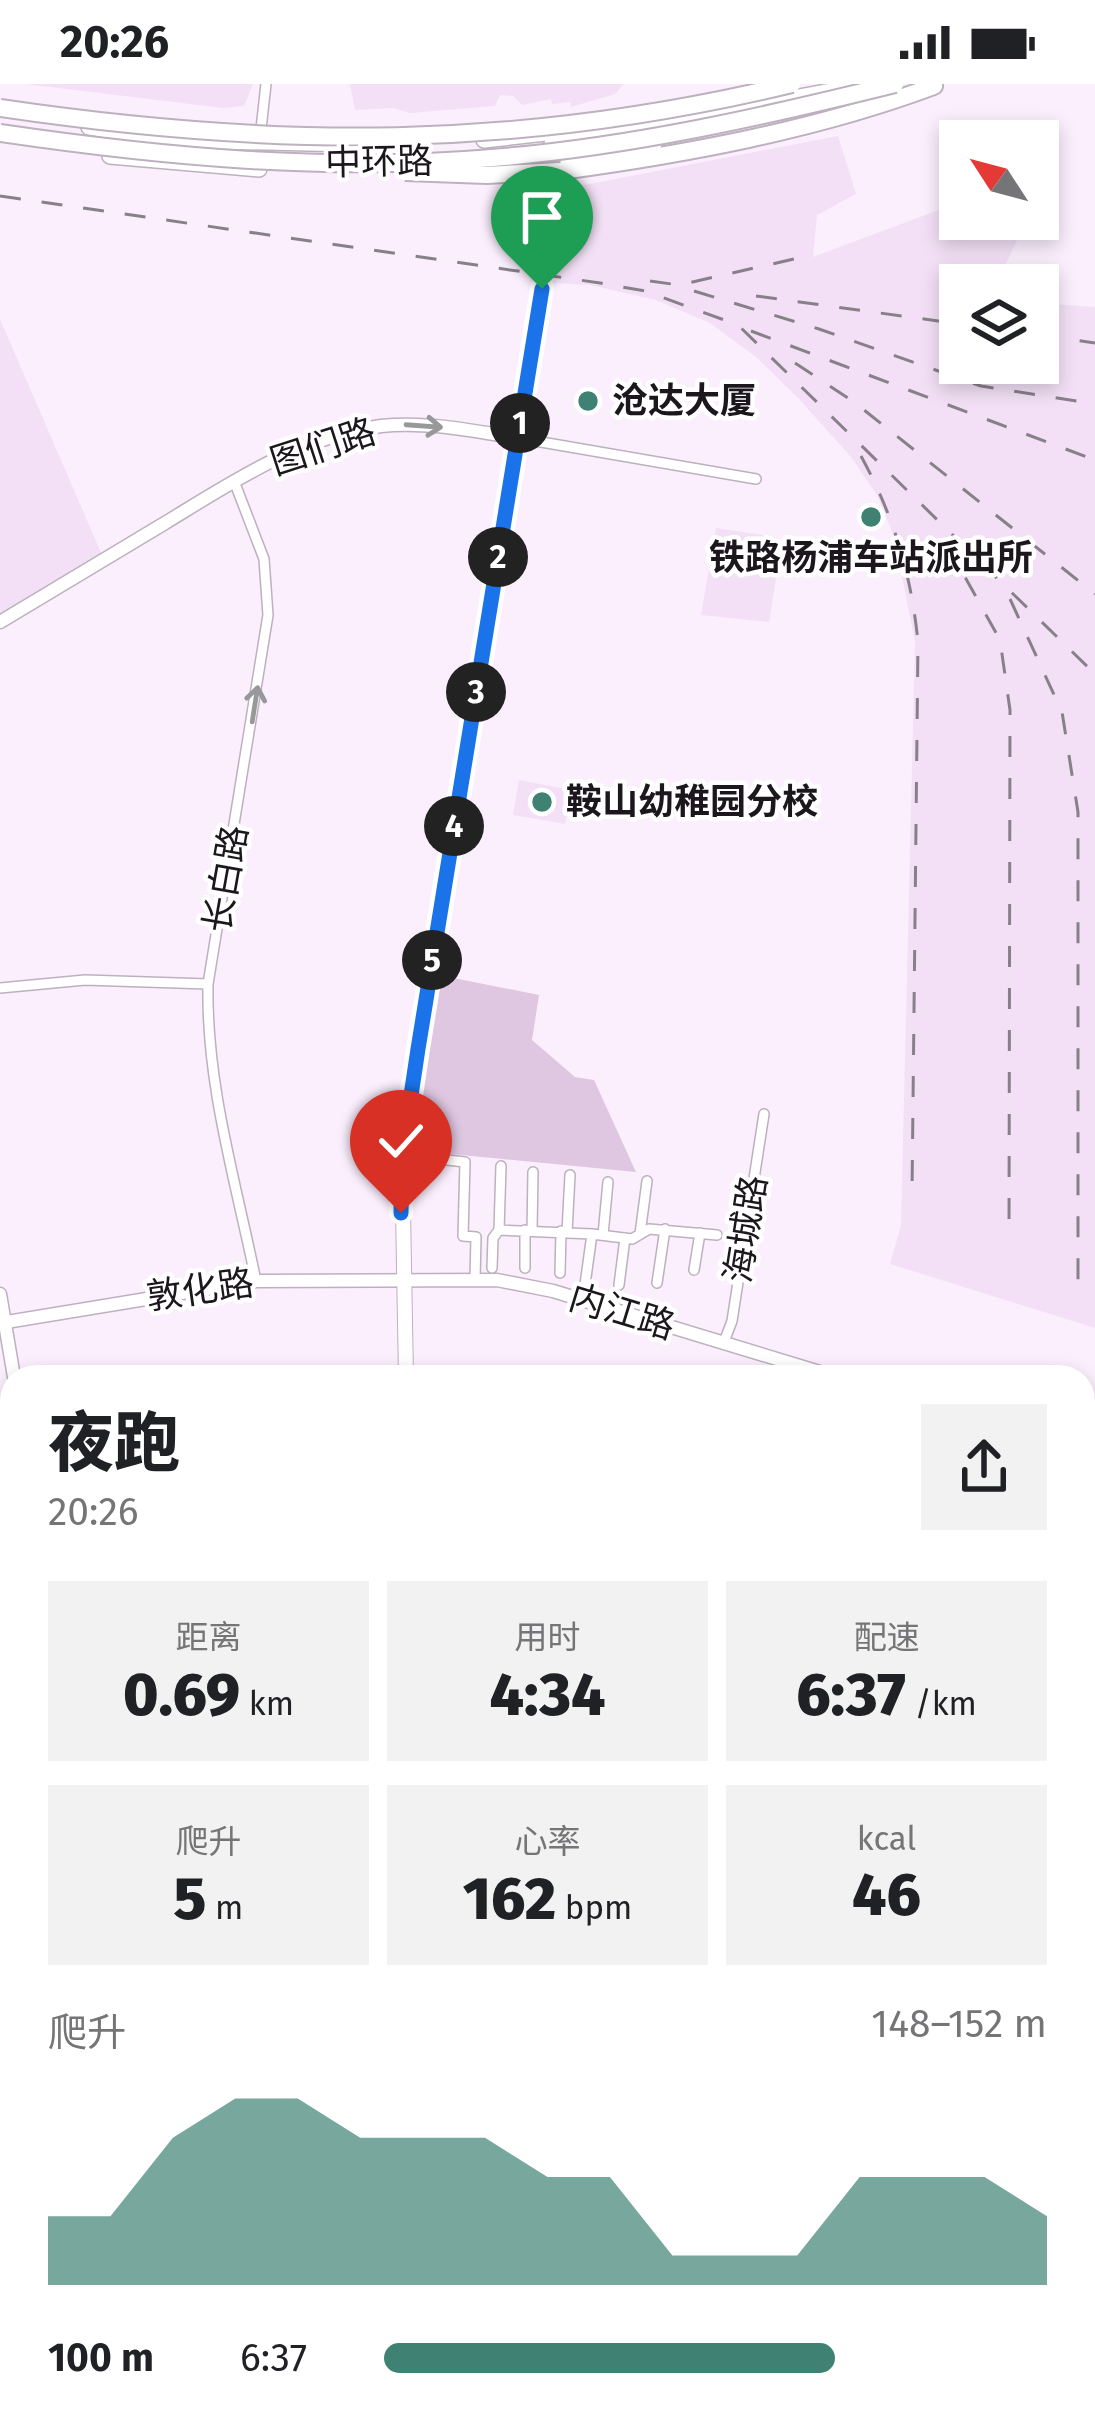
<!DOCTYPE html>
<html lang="zh">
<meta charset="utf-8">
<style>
body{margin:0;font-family:"Fira Sans","Noto Sans SC",sans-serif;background:#f2f2f2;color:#202124;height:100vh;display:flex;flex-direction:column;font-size:45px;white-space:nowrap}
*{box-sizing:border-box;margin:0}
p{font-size:39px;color:#757577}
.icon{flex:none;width:66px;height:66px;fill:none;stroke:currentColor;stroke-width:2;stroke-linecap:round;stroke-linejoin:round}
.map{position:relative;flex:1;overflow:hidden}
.panel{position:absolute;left:0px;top:1281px;width:1095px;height:1065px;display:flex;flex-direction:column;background:#fff;border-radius:36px 36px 0 0;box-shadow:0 6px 18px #0003}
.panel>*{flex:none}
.needle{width:78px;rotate:306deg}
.controls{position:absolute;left:939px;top:36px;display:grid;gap:24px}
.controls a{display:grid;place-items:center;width:120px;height:120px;border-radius:0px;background:#fff;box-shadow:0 6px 18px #0003;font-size:60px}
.pin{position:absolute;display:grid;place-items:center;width:102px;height:102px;color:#fff;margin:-123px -51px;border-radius:50% 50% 50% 0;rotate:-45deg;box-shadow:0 0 12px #0007}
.pin .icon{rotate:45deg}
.km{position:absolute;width:60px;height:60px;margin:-30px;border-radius:50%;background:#222;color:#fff;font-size:33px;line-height:60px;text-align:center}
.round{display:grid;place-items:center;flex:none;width:126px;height:126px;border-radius:0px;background:#f2f2f2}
.overview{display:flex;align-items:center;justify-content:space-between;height:204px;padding:0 48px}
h1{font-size:66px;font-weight:800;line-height:90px}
.metrics{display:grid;grid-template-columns:repeat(3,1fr);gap:18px;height:204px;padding:12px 48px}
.metrics div{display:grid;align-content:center;border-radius:0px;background:#f2f2f2;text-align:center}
.metrics b{font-size:60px;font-weight:800}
.metrics small{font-size:33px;font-weight:400}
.metrics p{font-size:33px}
.chart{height:336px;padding:24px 48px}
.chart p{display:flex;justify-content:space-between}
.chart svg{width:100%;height:216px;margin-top:12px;fill:#3f8274;opacity:.7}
ul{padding:0 48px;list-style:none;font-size:39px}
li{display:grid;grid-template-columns:192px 144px 1fr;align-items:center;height:90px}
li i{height:30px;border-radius:15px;background:#3f8274}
.status{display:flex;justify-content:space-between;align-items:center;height:84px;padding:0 60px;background:#fff;direction:ltr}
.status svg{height:33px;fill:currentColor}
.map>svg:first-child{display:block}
.built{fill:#f3e0f6}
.green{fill:#dfc7e2}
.water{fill:#ac91b0}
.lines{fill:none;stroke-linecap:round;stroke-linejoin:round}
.minor-casing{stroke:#bdb0bf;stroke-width:12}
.tertiary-casing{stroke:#bdb0bf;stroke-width:15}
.secondary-casing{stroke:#bdb0bf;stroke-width:16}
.primary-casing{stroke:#bdb0bf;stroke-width:18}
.trunk-casing{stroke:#bdb0bf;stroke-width:20}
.minor{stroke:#fff;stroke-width:9}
.tertiary{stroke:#fff;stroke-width:12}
.secondary{stroke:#fff;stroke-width:14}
.primary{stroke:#fff;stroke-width:15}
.trunk{stroke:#fff;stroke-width:16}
.rail{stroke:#888089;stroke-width:3;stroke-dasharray:21 21;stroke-linecap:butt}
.trunk-bridge-casing{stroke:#bdb0bf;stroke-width:20;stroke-linecap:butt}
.trunk-bridge{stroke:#fff;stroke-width:16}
.oneway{stroke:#989799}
.route-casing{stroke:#fff;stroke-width:24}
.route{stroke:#1a73e8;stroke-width:15}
.poi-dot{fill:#3f8274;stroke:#fff;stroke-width:4.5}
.labels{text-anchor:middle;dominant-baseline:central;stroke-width:9;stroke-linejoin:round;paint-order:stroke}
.street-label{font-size:36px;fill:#1b171c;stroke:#fff}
.poi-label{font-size:36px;font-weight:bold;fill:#1b171c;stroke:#fff;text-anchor:start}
</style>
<div class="status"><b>20:26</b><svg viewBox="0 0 49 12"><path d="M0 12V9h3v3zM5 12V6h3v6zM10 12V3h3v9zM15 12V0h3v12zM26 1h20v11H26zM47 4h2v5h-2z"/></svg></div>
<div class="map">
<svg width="1095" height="2344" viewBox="0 0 1095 2344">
<rect width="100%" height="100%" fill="#fbeefd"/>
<path class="built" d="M 26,0 L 253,0 L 244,22 L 223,24 Z
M 350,0 L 624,0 L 615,10 L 571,23 L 570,18 L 552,20 L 551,15 L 522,21 L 513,12 L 500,11 L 495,22 L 410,29 L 393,24 L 355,26 Z
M 838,52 L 856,110 L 817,131 L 813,173 L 960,118 L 960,135 L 1027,135 L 996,201 L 960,201 L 960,279 L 1038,279 L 1038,219 L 1095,223 L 1095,1244 L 890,1180 L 901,1142 L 915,558 L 894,452 L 877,411 L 851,373 L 799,315 L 756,273 L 710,239 L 656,216 L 590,201 L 554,199 L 554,176 L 567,176 L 574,103 Z
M 0,235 L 102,471 L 0,532 Z
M 716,444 L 763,451 L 781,464 L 769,538 L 701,531 Z
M 519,696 L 571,706 L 565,740 L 513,731 Z
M 0,1650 L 12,1650 L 12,1772 L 0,1772 Z
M 1083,1761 L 1095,1764 L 1095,1930 L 1083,1927 Z"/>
<path class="green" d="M 438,891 L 539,911 L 532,956 L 575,993 L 594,996 L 636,1088 L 410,1066 Z
M 1083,1935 L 1095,1938 L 1095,2173 L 1083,2172 Z
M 338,2334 L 408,2334 L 408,2344 L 337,2344 Z
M 499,2334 L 565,2334 L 560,2344 L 508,2344 Z
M 623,2334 L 1007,2334 L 1006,2344 L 632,2344 Z"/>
<path class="water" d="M 565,2334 L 610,2340 L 614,2334 L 623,2334 L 632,2344 L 560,2344 Z"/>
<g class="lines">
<defs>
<path id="minor" d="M 261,45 L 266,0
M 518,354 L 756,395
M 234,397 L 264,475 L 268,531 L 208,900 C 206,1001 236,1098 256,1197
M 0,904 L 85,896 L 208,900
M 402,1071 L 465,1078 L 463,1152 L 476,1153 L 475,1196
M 499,1146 L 501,1082
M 525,1146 L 525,1184
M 532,1146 L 533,1088
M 567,1148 L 570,1091
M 592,1150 L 632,1155 L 649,1145 L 717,1151
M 640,1150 L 647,1097
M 603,1151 L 608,1098
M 492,1184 L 493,1154 L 499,1146 L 592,1150 L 583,1215
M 694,1186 L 700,1149
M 560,1189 L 561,1147
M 657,1199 L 665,1145
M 619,1201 L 625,1154
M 724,1258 L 732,1237 L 764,1030
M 0,1636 L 12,1637
M 1083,1749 L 1095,1752
M 1019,2344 L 1020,2334"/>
<path id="tertiary" d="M 0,538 C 55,505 110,472 165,439 C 234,397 299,353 381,342 C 426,337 473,347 518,354
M 0,1210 L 14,1293
M 0,1239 L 256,1197 L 497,1196 L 553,1207 L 836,1293
M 1083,1371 L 1095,1375
M 0,2107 L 12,2083"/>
<path id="secondary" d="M 406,1293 L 402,1071 L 542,205 L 544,159 L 535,80
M 0,2111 L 12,2111
M 0,2121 L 12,2122
M 1083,2188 L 1095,2189
M 1083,2198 L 1095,2199
M 325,2344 L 327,2334"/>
<path id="primary" d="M 89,43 L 171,56 L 352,60
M 484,56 L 573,46
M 552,60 L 847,4
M 110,72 L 259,85
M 541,77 L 654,60"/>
<path id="trunk" d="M 561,87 C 686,70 816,46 934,2"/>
</defs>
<use href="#minor" class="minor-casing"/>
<use href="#tertiary" class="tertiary-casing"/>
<use href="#secondary" class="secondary-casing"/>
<use href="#primary" class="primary-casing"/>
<use href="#trunk" class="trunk-casing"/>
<use href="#minor" class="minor"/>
<use href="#tertiary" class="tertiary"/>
<use href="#secondary" class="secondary"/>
<use href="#primary" class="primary"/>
<use href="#trunk" class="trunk"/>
<path class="rail" d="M 0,112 L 600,199 L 645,207 L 738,241 L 1095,590
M 650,197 L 679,201 L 803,173
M 694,207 L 819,245 L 981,302 L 1095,320
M 756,212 L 960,240
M 751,247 L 1095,376
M 1038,251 L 1095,259
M 795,279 L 854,318 L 1095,510
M 861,372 C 894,433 911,489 918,558 L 912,1111
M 945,457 L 1000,556 L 1010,626 L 1009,1150
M 1010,515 L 1062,628 L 1078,728 L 1078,1198"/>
<defs>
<path id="trunk-bridge" d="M 0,24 C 277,65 518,66 792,0
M 0,49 C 163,73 327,88 492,74 C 629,63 762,33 895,0
M 405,88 L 487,91 L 561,87"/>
</defs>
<use href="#trunk-bridge" class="trunk-bridge-casing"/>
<use href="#trunk-bridge" class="trunk-bridge"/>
</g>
<defs><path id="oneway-shaft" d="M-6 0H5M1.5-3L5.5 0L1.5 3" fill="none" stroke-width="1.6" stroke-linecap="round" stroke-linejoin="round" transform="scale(3)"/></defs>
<g class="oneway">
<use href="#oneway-shaft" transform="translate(424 342) rotate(4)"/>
<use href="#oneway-shaft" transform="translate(255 620) rotate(-81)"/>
</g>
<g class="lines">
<defs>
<path id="route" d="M 401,1129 L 402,1071 L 418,965 L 542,205"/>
</defs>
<use href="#route" class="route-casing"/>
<use href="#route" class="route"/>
</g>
<g class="poi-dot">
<circle cx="588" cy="317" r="12"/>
<circle cx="871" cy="433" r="12"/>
<circle cx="542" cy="718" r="12"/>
</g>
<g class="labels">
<g class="street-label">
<text transform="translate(379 78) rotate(-1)">中环路</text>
<text transform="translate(323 363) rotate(-18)">图们路</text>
<text transform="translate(226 795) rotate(-80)">长白路</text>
<text transform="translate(746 1145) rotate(-81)">海城路</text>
<text transform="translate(200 1206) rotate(-8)">敦化路</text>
<text transform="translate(622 1228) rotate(17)">内江路</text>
</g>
<g class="poi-label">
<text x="612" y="317">沧达大厦</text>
<text x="871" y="474" text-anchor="middle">铁路杨浦车站派出所</text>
<text x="566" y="718">鞍山幼稚园分校</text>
</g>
</g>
</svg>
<div class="controls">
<a><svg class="needle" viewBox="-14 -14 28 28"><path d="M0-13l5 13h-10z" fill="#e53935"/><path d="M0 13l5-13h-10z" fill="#757577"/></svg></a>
<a><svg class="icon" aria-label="layers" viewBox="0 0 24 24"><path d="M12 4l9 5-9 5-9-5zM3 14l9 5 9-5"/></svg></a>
</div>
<div class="pin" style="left:542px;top:205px;background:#1e9e55"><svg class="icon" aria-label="arrive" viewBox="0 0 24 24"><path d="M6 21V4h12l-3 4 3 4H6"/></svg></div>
<div class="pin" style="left:401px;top:1129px;background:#d93025"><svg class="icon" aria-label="check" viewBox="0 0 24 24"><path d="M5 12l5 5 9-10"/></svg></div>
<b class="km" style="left:520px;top:339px">1</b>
<b class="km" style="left:498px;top:473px">2</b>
<b class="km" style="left:476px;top:608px">3</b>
<b class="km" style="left:454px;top:742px">4</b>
<b class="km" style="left:432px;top:876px">5</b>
<section class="panel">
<div class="overview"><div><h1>夜跑</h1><p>20:26</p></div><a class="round"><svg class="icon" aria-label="share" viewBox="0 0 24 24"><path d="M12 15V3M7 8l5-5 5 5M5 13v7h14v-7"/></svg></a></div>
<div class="metrics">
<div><p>距离</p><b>0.69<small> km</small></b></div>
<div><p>用时</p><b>4:34</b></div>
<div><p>配速</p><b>6:37<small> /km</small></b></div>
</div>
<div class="metrics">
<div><p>爬升</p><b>5<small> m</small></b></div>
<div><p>心率</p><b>162<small> bpm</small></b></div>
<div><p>kcal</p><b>46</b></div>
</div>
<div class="chart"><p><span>爬升</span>148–152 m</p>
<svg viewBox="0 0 160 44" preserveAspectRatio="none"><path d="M0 44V30L10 30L20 14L30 6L40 6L50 14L60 14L70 14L80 22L90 22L100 38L110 38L120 38L130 22L140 22L150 22L160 30V44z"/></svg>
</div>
<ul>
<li><b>100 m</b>6:37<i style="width:68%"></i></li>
</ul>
</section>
</div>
